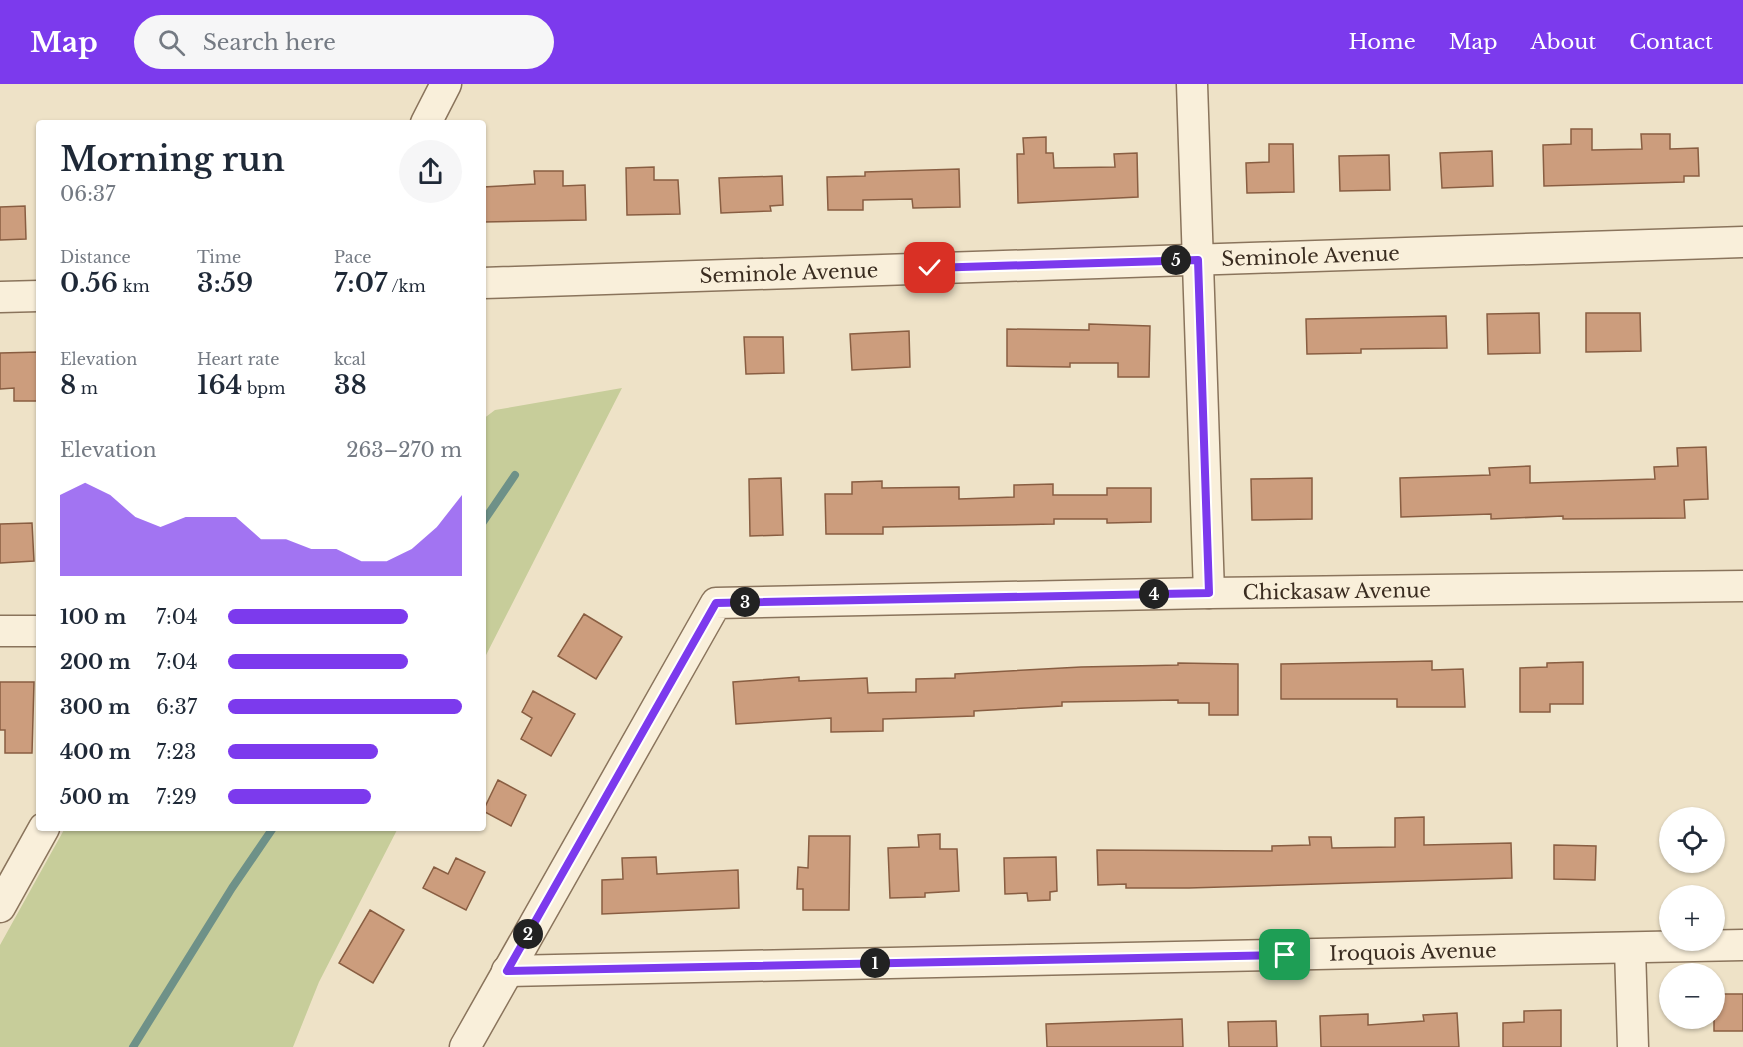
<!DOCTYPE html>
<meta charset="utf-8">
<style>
body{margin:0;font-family:"Libre Baskerville",serif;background:#f6f6f7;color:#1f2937;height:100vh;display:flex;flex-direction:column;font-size:22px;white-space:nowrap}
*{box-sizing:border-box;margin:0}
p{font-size:20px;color:#747a83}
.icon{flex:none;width:33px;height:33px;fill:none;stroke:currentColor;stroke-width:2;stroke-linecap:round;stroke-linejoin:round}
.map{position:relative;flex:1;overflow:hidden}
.side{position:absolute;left:36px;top:36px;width:450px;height:711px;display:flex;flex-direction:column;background:#fff;border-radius:6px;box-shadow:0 2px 4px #0004}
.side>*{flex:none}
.tools{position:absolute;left:1659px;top:723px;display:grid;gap:12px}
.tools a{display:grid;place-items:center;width:66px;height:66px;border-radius:50%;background:#fff;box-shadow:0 2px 4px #0004;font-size:30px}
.pin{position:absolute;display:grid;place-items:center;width:51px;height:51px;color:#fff;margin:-26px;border-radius:12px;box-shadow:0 3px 9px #0006}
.km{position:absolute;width:30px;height:30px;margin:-15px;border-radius:50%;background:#222;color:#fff;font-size:16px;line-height:30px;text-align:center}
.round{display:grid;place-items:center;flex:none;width:63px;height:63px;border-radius:32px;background:#f6f6f7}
.headline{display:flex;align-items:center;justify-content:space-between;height:102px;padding:0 24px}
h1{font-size:33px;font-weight:600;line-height:45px}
.metrics{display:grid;grid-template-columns:repeat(3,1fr);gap:9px;height:102px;padding:6px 24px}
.metrics div{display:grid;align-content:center}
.metrics b{font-size:26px;font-weight:600}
.metrics small{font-size:16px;font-weight:400}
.metrics p{font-size:16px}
.chart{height:168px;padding:12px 24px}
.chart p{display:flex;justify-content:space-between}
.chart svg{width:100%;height:108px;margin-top:6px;fill:#7c3aed;opacity:.7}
ul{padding:0 24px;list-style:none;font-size:20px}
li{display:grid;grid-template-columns:96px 72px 1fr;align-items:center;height:45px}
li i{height:15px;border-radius:8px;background:#7c3aed}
header{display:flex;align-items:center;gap:36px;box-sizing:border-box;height:84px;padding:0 30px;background:#7c3aed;color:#fff}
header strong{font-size:28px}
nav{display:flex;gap:33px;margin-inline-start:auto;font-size:21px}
.search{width:420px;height:54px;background:#f6f6f7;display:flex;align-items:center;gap:15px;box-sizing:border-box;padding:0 21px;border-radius:33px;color:#747a83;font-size:22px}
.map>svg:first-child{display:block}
.green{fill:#c7cd9a}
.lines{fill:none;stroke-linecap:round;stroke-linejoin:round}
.stream{stroke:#6e9188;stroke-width:8}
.building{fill:#cc9d7d;stroke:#895e42;stroke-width:1.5}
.street-casing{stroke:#8a745c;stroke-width:33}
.street{stroke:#f9efda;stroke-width:30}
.route-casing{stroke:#fff;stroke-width:12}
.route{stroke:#7c3aed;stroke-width:8}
.labels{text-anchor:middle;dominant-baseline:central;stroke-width:6;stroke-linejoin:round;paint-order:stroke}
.street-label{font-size:20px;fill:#3a2c20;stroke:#f6ecd6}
</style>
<header>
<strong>Map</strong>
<div class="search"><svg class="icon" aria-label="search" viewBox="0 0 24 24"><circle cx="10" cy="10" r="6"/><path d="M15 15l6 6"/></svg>Search here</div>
<nav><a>Home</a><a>Map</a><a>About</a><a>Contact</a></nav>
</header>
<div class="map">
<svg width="1743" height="963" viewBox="0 0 1743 963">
<rect width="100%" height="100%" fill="#eee2c7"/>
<path class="green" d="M 622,304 L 483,577 L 483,335 L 495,326 Z
M 65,744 L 398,744 L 319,898 L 293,963 L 0,963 L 0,861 Z"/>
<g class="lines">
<path class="stream" d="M 483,438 L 515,391
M 133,963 L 232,804 L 273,744"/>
</g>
<path class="building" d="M 1571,45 L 1592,45 L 1592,66 L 1642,65 L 1641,50 L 1670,50 L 1670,65 L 1698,64 L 1699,92 L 1684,92 L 1684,98 L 1544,102 L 1543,61 L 1571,60 Z
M 1046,53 L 1046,69 L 1053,69 L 1054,84 L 1115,83 L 1114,70 L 1137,69 L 1138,113 L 1018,119 L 1017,70 L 1024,70 L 1023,54 Z
M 1269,60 L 1293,60 L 1294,108 L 1247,109 L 1246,79 L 1269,78 Z
M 1492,67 L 1493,102 L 1442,104 L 1440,69 Z
M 1389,71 L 1390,106 L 1340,107 L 1339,72 Z
M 654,83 L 654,96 L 678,96 L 680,130 L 627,131 L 626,84 Z
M 959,85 L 960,123 L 913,124 L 912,115 L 863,116 L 863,126 L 828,126 L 827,93 L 865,92 L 865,88 Z
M 534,87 L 563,87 L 563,102 L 585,101 L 586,136 L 483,138 L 483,103 L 535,100 Z
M 782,92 L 783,121 L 770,122 L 771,127 L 721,129 L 719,94 Z
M 25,122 L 26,155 L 0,156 L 0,123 Z
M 1539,229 L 1540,269 L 1488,270 L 1487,230 Z
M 1586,229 L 1640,229 L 1641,267 L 1586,268 Z
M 1446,232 L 1447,264 L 1361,265 L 1361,269 L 1307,270 L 1306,235 Z
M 1089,240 L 1150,242 L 1149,293 L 1118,293 L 1118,279 L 1070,279 L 1070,283 L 1007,282 L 1007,245 L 1089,246 Z
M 909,247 L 910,283 L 852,286 L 850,250 Z
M 744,253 L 783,253 L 784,289 L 746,290 Z
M 39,268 L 39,317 L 14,317 L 14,304 L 0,305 L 0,269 Z
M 1706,363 L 1708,415 L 1684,416 L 1685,434 L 1563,435 L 1563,432 L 1491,435 L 1491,430 L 1401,433 L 1400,394 L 1490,391 L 1489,384 L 1530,382 L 1530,399 L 1655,395 L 1654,383 L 1678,382 L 1677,364 Z
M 781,394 L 783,451 L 750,452 L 749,395 Z
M 1312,394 L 1312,435 L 1252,436 L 1251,395 Z
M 882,397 L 882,404 L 959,403 L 959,415 L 1014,413 L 1014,401 L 1053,400 L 1053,411 L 1107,411 L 1107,404 L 1151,404 L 1151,438 L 1107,439 L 1107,435 L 1054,435 L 1054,440 L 883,443 L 883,450 L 826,450 L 825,410 L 852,410 L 852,398 Z
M 32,439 L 34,477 L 0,479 L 0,440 Z
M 584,530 L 622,553 L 596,595 L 558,572 Z
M 1432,577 L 1432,586 L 1463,585 L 1465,623 L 1397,623 L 1397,615 L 1281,615 L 1281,580 Z
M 1583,578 L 1583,620 L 1550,620 L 1550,628 L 1520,628 L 1520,584 L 1547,583 L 1547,579 Z
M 1178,579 L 1238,580 L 1238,631 L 1209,631 L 1209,619 L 1178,619 L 1178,616 L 1062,618 L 1062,622 L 974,627 L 974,632 L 883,635 L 883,647 L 831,648 L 831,634 L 736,640 L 733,598 L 799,593 L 799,597 L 867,594 L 868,609 L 916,608 L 916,595 L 955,594 L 955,590 L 1081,583 L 1178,581 Z
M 0,598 L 34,598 L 32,669 L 5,669 L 5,646 L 0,646 Z
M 533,607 L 575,630 L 551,672 L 521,655 L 532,634 L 522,628 Z
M 498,696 L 526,711 L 511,742 L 483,727 Z
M 1424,733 L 1424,761 L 1511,759 L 1512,794 L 1189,804 L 1126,804 L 1126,800 L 1098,801 L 1097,766 L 1272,767 L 1272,762 L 1310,761 L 1309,753 L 1331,753 L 1332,764 L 1395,763 L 1395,734 Z
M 940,750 L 940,765 L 957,765 L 959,807 L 925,809 L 925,813 L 890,814 L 888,764 L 919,763 L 918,751 Z
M 809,752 L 850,752 L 849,826 L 803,826 L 803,805 L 797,805 L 798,783 L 808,784 Z
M 1554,761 L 1596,762 L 1595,796 L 1554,795 Z
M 656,773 L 657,790 L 738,786 L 739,824 L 602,830 L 602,796 L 623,795 L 622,774 Z
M 1056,773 L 1057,807 L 1050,808 L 1050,816 L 1028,817 L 1027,809 L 1005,810 L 1004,774 Z
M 456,774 L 485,788 L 466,826 L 423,804 L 434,783 L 448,790 Z
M 370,826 L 404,846 L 373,899 L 339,879 Z
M 1714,910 L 1743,910 L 1743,947 L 1714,947 Z
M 1561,926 L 1561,963 L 1503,963 L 1503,939 L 1524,938 L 1524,927 Z
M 1457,929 L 1459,963 L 1321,963 L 1320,932 L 1368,930 L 1368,941 L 1424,937 L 1423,931 Z
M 1182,935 L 1183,963 L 1047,963 L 1046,940 Z
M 1276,937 L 1277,963 L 1229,963 L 1228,938 Z"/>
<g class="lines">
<defs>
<g id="street">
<path d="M 1192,0 L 1209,509"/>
<path d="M 426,39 L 446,0"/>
<path id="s1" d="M 483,199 L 1743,158"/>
<path d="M 0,213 L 39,212"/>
<path d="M 0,547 L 39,547"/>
<path d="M 0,823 L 44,744"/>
<path d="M 1630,864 L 1633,963"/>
<path id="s2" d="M 507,887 L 1743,861"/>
<path id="s3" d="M 465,963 L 716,519 L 1209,509 L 1743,502"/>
</g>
</defs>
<use href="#street" class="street-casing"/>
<use href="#street" class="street"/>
</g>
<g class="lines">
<defs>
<path id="route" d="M 930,184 L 1198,176 L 1209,509 L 716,519 L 507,887 L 1285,871"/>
</defs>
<use href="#route" class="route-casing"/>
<use href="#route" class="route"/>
</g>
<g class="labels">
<g class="street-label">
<text stroke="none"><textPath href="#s1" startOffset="828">Seminole Avenue</textPath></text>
<text stroke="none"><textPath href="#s1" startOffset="306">Seminole Avenue</textPath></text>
<text stroke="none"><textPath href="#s3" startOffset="1131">Chickasaw Avenue</textPath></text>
<text stroke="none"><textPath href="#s2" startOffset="906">Iroquois Avenue</textPath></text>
</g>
</g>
</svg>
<div class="tools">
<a><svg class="icon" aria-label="locate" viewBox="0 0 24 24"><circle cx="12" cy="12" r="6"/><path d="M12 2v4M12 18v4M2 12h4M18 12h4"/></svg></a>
<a>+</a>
<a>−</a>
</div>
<div class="pin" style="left:1285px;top:871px;background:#1e9e55"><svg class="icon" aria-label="arrive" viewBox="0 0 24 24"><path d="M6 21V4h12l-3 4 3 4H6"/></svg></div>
<div class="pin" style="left:930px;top:184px;background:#d93025"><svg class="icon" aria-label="check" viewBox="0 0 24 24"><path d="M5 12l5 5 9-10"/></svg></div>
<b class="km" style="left:875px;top:879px">1</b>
<b class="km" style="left:528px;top:850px">2</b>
<b class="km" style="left:745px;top:518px">3</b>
<b class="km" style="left:1154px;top:510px">4</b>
<b class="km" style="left:1176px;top:176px">5</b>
<section class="side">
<div class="headline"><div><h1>Morning run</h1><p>06:37</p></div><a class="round"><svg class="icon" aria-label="share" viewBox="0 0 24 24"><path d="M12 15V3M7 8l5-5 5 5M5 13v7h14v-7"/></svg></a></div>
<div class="metrics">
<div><p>Distance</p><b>0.56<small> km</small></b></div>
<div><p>Time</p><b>3:59</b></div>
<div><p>Pace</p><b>7:07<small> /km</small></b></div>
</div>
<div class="metrics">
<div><p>Elevation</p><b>8<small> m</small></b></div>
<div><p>Heart rate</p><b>164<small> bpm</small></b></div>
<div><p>kcal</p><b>38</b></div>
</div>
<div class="chart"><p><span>Elevation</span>263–270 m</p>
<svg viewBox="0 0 160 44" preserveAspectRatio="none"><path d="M0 44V11L10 6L20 11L30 20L40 24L50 20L60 20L70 20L80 29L90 29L100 33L110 33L120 38L130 38L140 33L150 24L160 11V44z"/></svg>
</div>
<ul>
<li><b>100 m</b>7:04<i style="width:77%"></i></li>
<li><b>200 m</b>7:04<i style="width:77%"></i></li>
<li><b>300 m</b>6:37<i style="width:100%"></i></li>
<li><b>400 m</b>7:23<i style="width:64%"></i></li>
<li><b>500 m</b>7:29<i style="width:61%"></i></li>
</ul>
</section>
</div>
